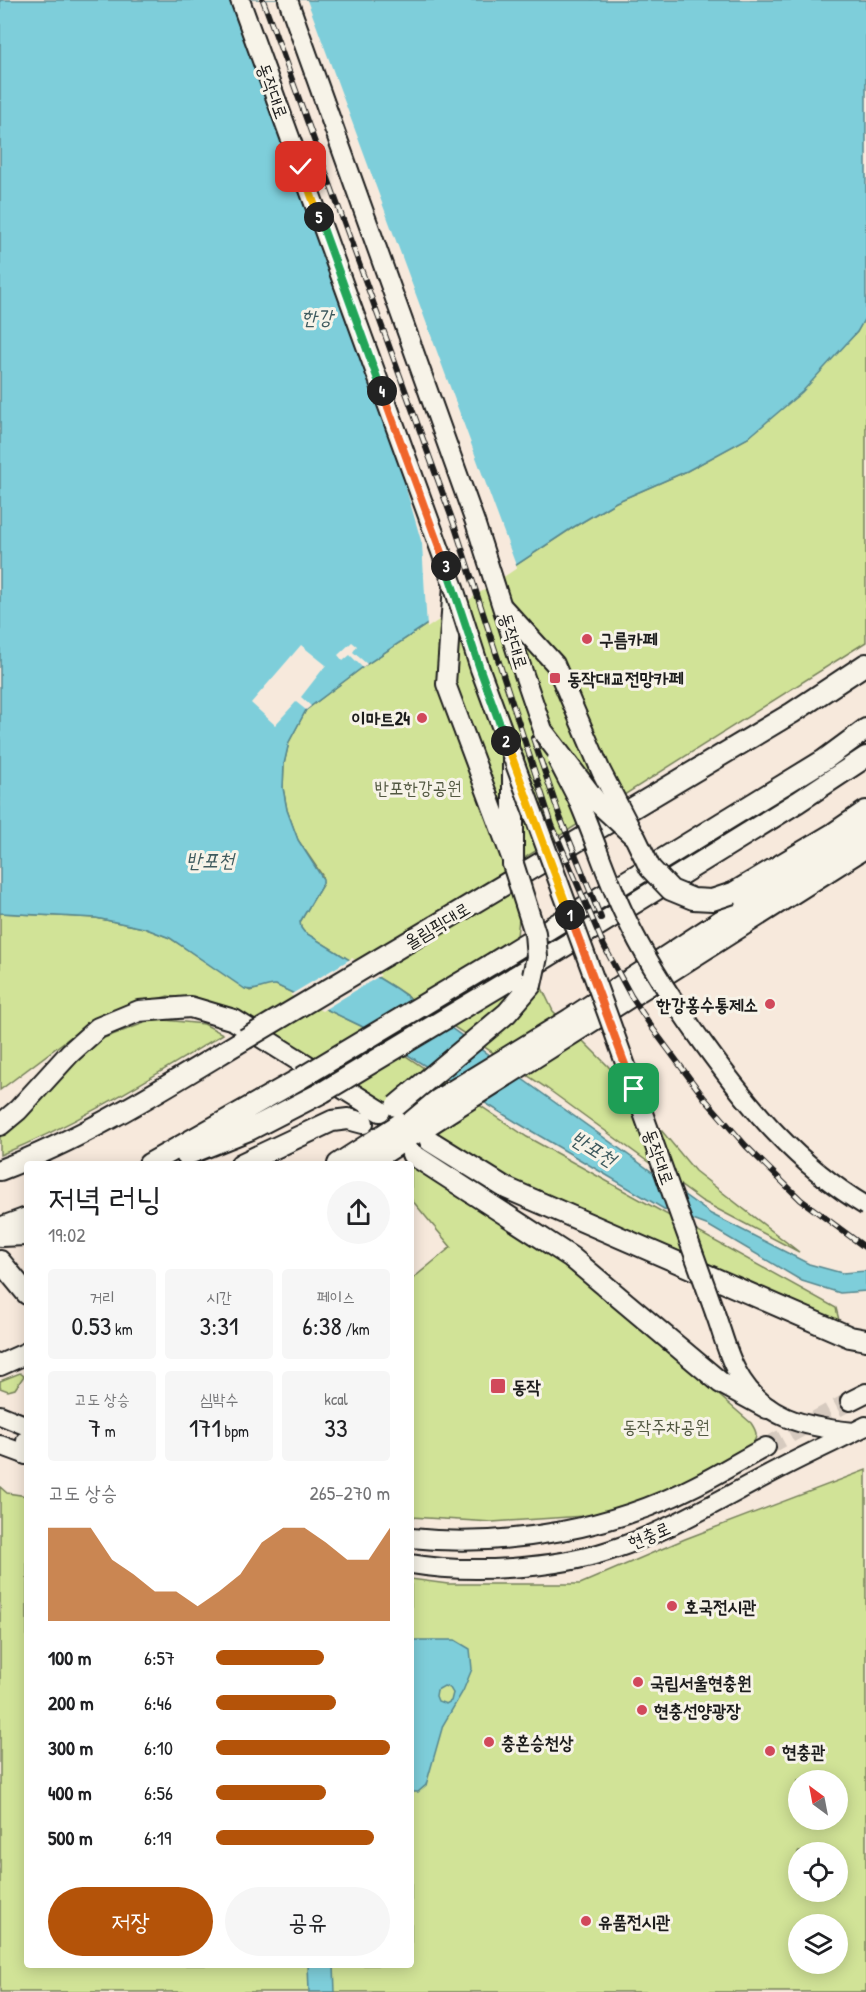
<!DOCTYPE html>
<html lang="ko">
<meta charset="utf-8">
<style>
body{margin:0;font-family:"Patrick Hand","Poor Story",sans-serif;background:#f6f6f6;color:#202124;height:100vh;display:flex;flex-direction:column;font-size:22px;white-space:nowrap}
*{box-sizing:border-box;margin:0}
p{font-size:20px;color:#757577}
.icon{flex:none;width:33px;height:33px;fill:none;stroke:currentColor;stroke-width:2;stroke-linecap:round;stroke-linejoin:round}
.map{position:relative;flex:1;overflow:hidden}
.panel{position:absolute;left:24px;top:1161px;width:390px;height:807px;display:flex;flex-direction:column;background:#fff;border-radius:6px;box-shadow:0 3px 15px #0003}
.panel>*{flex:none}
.needle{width:39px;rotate:328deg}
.fabs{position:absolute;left:788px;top:1770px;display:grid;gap:12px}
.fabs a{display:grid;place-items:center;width:60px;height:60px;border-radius:50%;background:#fff;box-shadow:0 3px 15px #0003;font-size:30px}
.pin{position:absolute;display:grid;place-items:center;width:51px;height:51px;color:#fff;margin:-26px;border-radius:12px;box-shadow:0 3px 9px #0006}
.km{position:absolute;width:30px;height:30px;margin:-15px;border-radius:50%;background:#222;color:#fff;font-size:16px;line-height:30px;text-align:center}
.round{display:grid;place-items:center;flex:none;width:63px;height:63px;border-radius:32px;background:#f6f6f6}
.headline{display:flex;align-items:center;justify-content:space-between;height:102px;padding:0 24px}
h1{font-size:33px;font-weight:600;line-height:45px}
.metrics{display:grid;grid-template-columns:repeat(3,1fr);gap:9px;height:102px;padding:6px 24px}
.metrics div{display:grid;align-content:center;border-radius:6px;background:#f6f6f6;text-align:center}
.metrics b{font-size:26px;font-weight:600}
.metrics small{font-size:16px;font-weight:400}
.metrics p{font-size:16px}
.chart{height:168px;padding:12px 24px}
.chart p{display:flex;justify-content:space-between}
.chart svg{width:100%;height:108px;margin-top:6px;fill:#b45309;opacity:.7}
.action{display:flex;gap:12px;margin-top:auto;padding:12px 24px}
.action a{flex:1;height:69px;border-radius:36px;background:#b45309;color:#fff;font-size:24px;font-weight:600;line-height:69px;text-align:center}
.action a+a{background:#f6f6f6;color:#202124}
ul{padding:0 24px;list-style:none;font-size:20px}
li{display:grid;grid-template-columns:96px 72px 1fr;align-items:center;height:45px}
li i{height:15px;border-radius:8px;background:#b45309}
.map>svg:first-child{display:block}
.green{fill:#d1e397;stroke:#76805a;stroke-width:1.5;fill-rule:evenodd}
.water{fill:#7eceda;stroke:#57878e;stroke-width:1.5;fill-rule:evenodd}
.pier{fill:#f7e9dc}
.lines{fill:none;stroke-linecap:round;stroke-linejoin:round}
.primary-tunnel{stroke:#d6cabf;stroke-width:18;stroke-dasharray:18 9;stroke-linecap:butt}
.primary-casing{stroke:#1c1c1c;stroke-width:22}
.highway-casing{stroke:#1c1c1c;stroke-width:24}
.primary{stroke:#f7f3e8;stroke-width:18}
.highway{stroke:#f7f3e8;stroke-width:20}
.rail-casing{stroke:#1c1c1c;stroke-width:6}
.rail{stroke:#f7f3e8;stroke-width:4;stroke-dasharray:11;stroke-linecap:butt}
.primary-bridge-casing{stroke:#1c1c1c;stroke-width:22;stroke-linecap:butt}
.highway-bridge-casing{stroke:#1c1c1c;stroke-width:24;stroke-linecap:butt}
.primary-bridge{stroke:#f7f3e8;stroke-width:18}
.highway-bridge{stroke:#f7f3e8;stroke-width:20}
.split-1-casing{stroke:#fff;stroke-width:12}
.split-2-casing{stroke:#fff;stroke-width:12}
.split-3-casing{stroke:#fff;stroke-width:12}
.split-4-casing{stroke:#fff;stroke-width:12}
.split-5-casing{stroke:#fff;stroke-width:12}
.split-6-casing{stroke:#fff;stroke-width:12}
.split-1{stroke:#f0652b;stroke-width:8}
.split-2{stroke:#f5b400;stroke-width:8}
.split-3{stroke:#22a559;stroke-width:8}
.split-4{stroke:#f0652b;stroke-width:8}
.split-5{stroke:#22a559;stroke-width:8}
.split-6{stroke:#f5b400;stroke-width:8}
.poi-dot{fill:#d1495b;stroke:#f7f3e8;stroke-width:2}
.labels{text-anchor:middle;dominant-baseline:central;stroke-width:6;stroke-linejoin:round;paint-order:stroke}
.street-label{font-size:18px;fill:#1c1c1c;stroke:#f7f3e8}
.poi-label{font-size:18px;font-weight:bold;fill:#1c1c1c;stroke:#f7f3e8;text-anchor:start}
.park-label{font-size:18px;fill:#525841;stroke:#f7f3e8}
.water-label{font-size:20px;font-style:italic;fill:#3e5a5e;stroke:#f7f3e8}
</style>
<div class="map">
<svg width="866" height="1992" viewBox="0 0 866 1992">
<rect width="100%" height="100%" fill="#f7e9dc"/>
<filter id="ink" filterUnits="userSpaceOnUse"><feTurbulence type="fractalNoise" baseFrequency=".0167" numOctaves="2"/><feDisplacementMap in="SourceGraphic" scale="12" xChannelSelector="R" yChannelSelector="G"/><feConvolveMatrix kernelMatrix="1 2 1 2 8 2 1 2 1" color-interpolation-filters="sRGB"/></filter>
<g filter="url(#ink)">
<path class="green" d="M 866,316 L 866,642 L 526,857 L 517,936 L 553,1011 L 608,1066 L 695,1171 L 799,1252 L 702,1201 L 545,1087 L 395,988 L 304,932 L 301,928 L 300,922 L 323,883 L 322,875 L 298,840 L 287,810 L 283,788 L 284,764 L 289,742 L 306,710 L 367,664 L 572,528 L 616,502 L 687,471 L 748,438 L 857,332 Z
M 0,913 L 96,918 L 144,928 L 170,938 L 250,991 L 271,984 L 276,985 L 361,1026 L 527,1137 L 836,1308 L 841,1328 L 515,1183 L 247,1018 L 208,1004 L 168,996 L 117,1010 L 84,1027 L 0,1090 Z
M 155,1019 L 204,1024 L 223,1034 C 150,1078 79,1123 0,1155 L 0,1135 L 71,1064 L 104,1038 Z
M 411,1166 L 572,1268 L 751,1423 C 757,1432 758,1436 752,1445 L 669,1489 L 599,1515 L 492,1522 L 411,1517 L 411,1280 L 451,1247 L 411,1199 Z
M 20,1373 L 24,1376 L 15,1389 L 8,1391 L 0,1388 L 0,1381 Z
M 866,1470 L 866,1992 L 0,1992 L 0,1487 L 7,1493 L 27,1496 L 27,1965 L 411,1965 L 411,1579 L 448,1584 L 580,1584 L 685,1539 ZM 798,1780 L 837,1780 L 837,1820 L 798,1820 ZM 798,1852 L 837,1852 L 837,1892 L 798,1892 ZM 798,1924 L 837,1924 L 837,1964 L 798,1964 Z"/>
<path class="water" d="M 0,0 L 866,0 L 866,316 L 857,332 L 802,392 L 748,438 L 687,471 L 616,502 L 572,528 L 367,664 L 306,710 L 289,742 L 284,764 L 283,788 L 287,810 L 298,840 L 323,879 L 323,883 L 300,922 L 301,928 L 304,932 L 395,988 L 711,1214 L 809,1264 L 842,1273 L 866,1271 L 866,1291 L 840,1293 L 802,1281 L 709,1226 L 664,1209 L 516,1122 L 361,1026 L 276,985 C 265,984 256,993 245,989 L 170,938 L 144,928 L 96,918 L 0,913 Z
M 411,1640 L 455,1640 L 470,1649 L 472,1669 L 463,1691 L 443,1725 L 426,1785 L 418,1792 L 411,1792 ZM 444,1686 L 450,1688 L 453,1693 L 451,1701 L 446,1704 L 438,1701 L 436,1696 L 437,1690 Z
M 308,1965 L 334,1965 L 335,1992 L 309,1992 Z"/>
<path class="pier" d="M 232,0 L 307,0 L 517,568 L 427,628 L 422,544 L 377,388 Z
M 352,642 L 357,646 L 353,652 L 367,664 L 363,668 L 350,655 L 343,661 L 338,655 Z
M 301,645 L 326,665 L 301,697 L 311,706 L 306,710 L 296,702 L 275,725 L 251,703 Z
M 352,958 L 381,975 L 322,1011 L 290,995 Z"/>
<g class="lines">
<path class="primary-tunnel" d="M 766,1447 L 850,1401"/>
<defs>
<path id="primary" d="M 240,0 L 453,585 L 446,684 L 512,860
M 288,0 L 475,522 L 518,657 L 544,733
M 715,1313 C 722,1332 727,1353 736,1370 C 761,1419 805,1427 854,1432
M 850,1401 L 866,1393
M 0,1415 L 27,1426
M 0,1445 L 27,1455
M 411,1538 C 506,1548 613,1529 697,1485 C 721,1473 743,1459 766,1447
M 411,1564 C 470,1574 554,1569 611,1550 C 669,1531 721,1499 775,1471 C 805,1455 836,1441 866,1426"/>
<path id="highway" d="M 513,760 L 513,864
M 733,893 L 834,833 L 866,811
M 435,926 L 792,713 L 866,664
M 490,965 L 824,760 L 866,729
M 513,978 L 798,802 L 866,757
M 0,1125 L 18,1110 L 70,1053 L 98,1028 L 139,1011 L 190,1007 L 234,1020 L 380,1111
M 430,1141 L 506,1188 L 850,1337 L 866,1340
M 412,1154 L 571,1257 L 721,1383 L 767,1408
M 186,1155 L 249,1130 L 323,1092
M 149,1164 L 301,1078
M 241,1164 L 332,1121 L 348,1119 L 363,1123
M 338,1164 L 428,1106 L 570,1019 L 866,826
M 367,1164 L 866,847
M 0,1170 C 87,1137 165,1087 245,1039
M 0,1228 L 27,1218
M 0,1236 L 27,1235
M 0,1261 L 27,1294
M 0,1365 L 27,1353
M 26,1454 L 27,1441"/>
</defs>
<use href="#primary" class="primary-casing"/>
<use href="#highway" class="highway-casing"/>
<use href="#primary" class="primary"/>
<use href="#highway" class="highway"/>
<defs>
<path id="rail" d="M 263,0 L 455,527 L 552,825 L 604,946 L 631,996 L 653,1029 L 705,1099 L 746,1146 L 801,1200 L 866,1248
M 533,738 L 560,817 L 601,918"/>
</defs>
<use href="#rail" class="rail-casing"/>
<use href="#rail" class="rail"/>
<defs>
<path id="primary-bridge" d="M 453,585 L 480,669 L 607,1013 L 715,1313
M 503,607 L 555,664 L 601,771 L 633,833
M 557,759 C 564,773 571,786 578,800 C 595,839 607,880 626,918 C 647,962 674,1003 703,1043 C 750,1108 796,1164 866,1206"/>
<path id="highway-bridge" d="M 544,733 L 595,800 L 635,837 L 650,868 L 671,890 L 693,899 L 712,900 L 733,893
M 245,1039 L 435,926
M 301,1078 L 490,965
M 323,1092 L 513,978
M 396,1106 L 507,1013 L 531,985 L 537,957 L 535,933 L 513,864"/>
</defs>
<use href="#primary-bridge" class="primary-bridge-casing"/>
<use href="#highway-bridge" class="highway-bridge-casing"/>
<use href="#primary-bridge" class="primary-bridge"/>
<use href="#highway-bridge" class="highway-bridge"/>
</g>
</g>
<g class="lines" filter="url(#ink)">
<defs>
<path id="split-1" d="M 570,915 L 634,1089"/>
<path id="split-2" d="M 506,741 L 570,915"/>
<path id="split-3" d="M 446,566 L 480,669 L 506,741"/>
<path id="split-4" d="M 382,391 L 446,566"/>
<path id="split-5" d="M 319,217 L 382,391"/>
<path id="split-6" d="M 301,167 L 319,217"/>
</defs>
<use href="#split-1" class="split-1-casing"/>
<use href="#split-2" class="split-2-casing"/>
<use href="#split-3" class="split-3-casing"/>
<use href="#split-4" class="split-4-casing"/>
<use href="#split-5" class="split-5-casing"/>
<use href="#split-6" class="split-6-casing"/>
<use href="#split-1" class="split-1"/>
<use href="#split-2" class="split-2"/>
<use href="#split-3" class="split-3"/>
<use href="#split-4" class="split-4"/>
<use href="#split-5" class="split-5"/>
<use href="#split-6" class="split-6"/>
</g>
<g class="poi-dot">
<circle cx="587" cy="639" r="6"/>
<rect x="549" y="672" width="12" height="12" rx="3"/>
<circle cx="422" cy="718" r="6"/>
<circle cx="770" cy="1004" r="6"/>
<rect x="490" y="1378" width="16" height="16" rx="3"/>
<circle cx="672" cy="1606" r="6"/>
<circle cx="638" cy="1682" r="6"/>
<circle cx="642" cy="1710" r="6"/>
<circle cx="489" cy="1742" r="6"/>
<circle cx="770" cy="1751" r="6"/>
<circle cx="586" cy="1921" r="6"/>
</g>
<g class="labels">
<g class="street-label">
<text transform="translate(273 91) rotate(70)">동작대로</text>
<text transform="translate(514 641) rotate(73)">동작대로</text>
<text transform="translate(437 925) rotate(-31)">올림픽대로</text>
<text transform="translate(659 1157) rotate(70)">동작대로</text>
<text transform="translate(649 1535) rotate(-23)">현충로</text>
</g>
<g class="poi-label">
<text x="599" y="639">구름카페</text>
<text x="567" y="678">동작대교전망카페</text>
<text x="410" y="718" text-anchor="end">이마트24</text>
<text x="758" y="1004" text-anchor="end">한강홍수통제소</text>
<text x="512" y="1386">동작</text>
<text x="684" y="1606">호국전시관</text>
<text x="650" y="1682">국립서울현충원</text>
<text x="654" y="1710">현충선양광장</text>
<text x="501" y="1742">충혼승천상</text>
<text x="782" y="1751">현충관</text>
<text x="598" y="1921">유품전시관</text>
</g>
<g class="park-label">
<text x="418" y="787">반포한강공원</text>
<text x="666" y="1426">동작주차공원</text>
</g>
<g class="water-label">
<text x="317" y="316">한강</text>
<text x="210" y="859">반포천</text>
<text transform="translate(594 1148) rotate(32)">반포천</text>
</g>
</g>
</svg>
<div class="fabs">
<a><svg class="needle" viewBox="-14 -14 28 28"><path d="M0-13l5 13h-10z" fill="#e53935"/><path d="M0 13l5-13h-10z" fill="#757577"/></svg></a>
<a><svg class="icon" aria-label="locate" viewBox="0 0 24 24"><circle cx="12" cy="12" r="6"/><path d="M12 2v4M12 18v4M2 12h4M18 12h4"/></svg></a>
<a><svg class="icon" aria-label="layers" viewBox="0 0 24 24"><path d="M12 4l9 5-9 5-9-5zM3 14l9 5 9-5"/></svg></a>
</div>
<div class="pin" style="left:634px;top:1089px;background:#1e9e55"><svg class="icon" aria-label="arrive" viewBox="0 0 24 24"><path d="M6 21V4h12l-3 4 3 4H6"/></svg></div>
<div class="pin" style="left:301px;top:167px;background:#d93025"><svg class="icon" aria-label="check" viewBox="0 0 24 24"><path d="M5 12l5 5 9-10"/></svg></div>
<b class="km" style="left:570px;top:915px">1</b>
<b class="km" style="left:506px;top:741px">2</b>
<b class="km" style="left:446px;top:566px">3</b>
<b class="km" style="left:382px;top:391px">4</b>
<b class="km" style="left:319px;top:217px">5</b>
<section class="panel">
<div class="headline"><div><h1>저녁 러닝</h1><p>19:02</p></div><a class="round"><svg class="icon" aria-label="share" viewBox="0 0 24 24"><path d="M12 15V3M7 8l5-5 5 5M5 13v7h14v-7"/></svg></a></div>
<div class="metrics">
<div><p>거리</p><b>0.53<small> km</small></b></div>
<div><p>시간</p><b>3:31</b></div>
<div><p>페이스</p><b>6:38<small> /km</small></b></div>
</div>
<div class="metrics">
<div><p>고도 상승</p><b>7<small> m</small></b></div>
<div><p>심박수</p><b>171<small> bpm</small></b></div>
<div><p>kcal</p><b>33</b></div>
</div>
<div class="chart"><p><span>고도 상승</span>265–270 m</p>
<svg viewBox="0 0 160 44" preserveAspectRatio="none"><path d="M0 44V6L10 6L20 6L30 19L40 25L50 32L60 32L70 38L80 32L90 25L100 12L110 6L120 6L130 12L140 19L150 19L160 6V44z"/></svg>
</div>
<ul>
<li><b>100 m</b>6:57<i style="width:62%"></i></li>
<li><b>200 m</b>6:46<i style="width:69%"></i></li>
<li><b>300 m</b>6:10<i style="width:100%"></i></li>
<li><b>400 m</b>6:56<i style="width:63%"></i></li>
<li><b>500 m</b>6:19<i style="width:91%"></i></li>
</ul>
<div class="action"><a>저장</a><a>공유</a></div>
</section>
</div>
